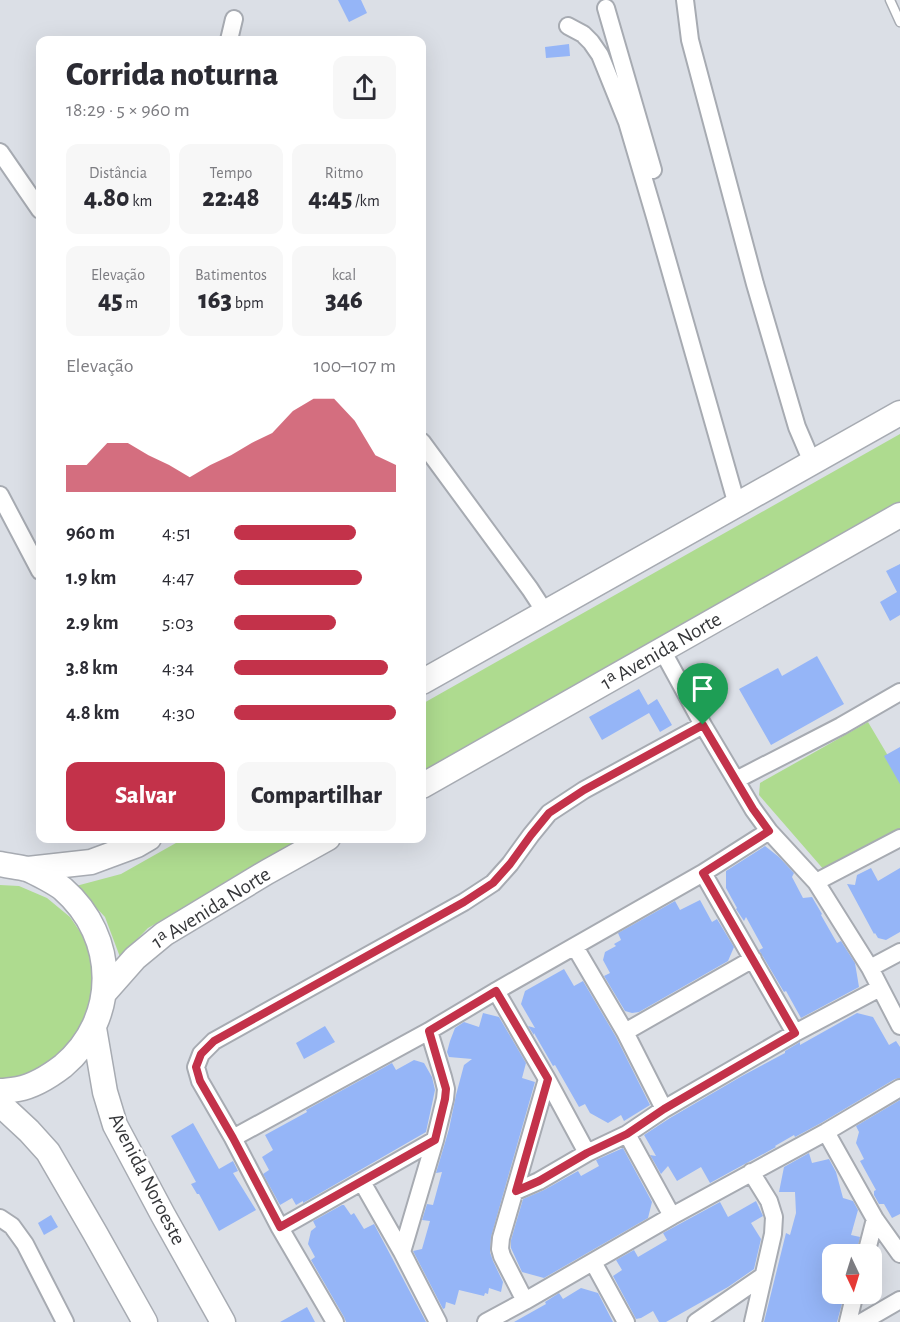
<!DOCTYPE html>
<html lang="pt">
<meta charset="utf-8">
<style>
body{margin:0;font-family:"Alegreya Sans",sans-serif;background:#f7f7f7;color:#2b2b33;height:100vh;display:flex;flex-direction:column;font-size:22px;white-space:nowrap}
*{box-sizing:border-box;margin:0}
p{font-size:20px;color:#7c7c81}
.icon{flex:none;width:33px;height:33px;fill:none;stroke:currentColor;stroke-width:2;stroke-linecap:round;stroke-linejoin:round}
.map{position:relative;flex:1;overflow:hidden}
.side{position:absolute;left:36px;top:36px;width:390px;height:807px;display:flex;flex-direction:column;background:#fff;border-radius:12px;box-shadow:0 6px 24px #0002}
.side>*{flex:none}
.needle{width:39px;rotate:176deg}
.fabs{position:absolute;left:822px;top:1244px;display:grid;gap:12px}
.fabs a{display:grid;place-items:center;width:60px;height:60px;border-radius:12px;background:#fff;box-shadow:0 6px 24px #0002;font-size:30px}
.pin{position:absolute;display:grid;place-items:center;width:51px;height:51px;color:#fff;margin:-62px -26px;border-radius:50% 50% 50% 0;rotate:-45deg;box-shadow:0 0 6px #0007}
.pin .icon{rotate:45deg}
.round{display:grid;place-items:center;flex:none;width:63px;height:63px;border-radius:12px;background:#f7f7f7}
.overview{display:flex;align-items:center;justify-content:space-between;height:102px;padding:0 30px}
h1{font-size:33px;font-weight:800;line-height:45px}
.figures{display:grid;grid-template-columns:repeat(3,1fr);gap:9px;height:102px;padding:6px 30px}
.figures div{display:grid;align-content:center;border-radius:12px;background:#f7f7f7;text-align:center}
.figures b{font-size:26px;font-weight:800}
.figures small{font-size:16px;font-weight:400}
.figures p{font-size:16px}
.chart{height:168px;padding:12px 30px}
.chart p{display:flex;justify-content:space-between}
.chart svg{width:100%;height:108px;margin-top:6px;fill:#c3324a;opacity:.7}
.primary-button{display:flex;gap:12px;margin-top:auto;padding:12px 30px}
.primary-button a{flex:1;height:69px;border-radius:12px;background:#c3324a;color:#fff;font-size:24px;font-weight:800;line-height:69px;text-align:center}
.primary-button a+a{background:#f7f7f7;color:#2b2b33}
ul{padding:0 30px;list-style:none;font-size:20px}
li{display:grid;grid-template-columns:96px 72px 1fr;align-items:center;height:45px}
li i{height:15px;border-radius:8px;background:#c3324a}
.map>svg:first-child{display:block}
.green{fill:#aedb8f}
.building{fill:#95b5f7}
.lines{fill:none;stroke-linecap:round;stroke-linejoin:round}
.lane-casing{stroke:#a7abb2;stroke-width:11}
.street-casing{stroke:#a7abb2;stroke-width:20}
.secondary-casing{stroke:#a7abb2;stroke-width:27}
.lane{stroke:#fff;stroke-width:8}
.street{stroke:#fff;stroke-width:16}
.secondary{stroke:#fff;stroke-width:24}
.route-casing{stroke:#fff;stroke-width:12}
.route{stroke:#c3324a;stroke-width:8}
.labels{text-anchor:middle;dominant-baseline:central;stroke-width:4.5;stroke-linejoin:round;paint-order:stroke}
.street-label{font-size:21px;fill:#36373a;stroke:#fff}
</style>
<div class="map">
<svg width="900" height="1322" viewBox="0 0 900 1322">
<rect width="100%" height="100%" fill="#dbdfe6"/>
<path class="green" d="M 900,434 L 900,505 L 422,774 L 422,704 Z
M 868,722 L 900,776 L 900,829 L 825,871 L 759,795 L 760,783 Z
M 183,839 L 307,839 L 148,928 L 120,957 L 105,917 L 76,886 L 121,874 Z
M 0,885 L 19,886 L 47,898 L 70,917 L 87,942 L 95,971 L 85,1030 L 44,1072 L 0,1084 Z"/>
<path class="building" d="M 338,0 L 361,0 L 367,13 L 349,22 Z
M 569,44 L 570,56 L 546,58 L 545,47 Z
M 900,564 L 900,615 L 890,621 L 880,602 L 897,592 L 886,571 Z
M 817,656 L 844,704 L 771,745 L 739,689 L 778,668 L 782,676 Z
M 639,689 L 648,705 L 657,699 L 672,725 L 660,732 L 649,713 L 602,740 L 589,717 Z
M 900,747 L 900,784 L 884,756 Z
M 765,846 L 779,857 L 794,873 L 792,877 L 803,898 L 812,897 L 822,914 L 821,915 L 837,943 L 841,941 L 855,963 L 859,987 L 801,1018 L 786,991 L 784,992 L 759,950 L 763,948 L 746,917 L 744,921 L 736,909 L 737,908 L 726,888 L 726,871 Z
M 871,868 L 878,881 L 900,868 L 900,932 L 886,940 L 878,938 L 875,933 L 874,934 L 847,884 L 855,885 L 857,875 Z
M 700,900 L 712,922 L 717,919 L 734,947 L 728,961 L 639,1012 L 632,1013 L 625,1011 L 604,976 L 610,973 L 603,960 L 605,952 L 616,946 L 614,944 L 621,940 L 618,933 L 675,901 L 680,910 Z
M 564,969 L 574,986 L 583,981 L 616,1037 L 650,1105 L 624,1121 L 621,1115 L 608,1123 L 590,1113 L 585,1104 L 579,1107 L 555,1065 L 553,1066 L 534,1033 L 534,1035 L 528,1026 L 535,1028 L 521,1004 L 525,991 Z
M 483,1013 L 499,1017 L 526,1063 L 522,1078 L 535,1082 L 491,1237 L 490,1252 L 493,1261 L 503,1282 L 501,1292 L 489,1288 L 488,1294 L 485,1293 L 484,1296 L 459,1290 L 455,1305 L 446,1302 L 445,1308 L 443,1309 L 413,1251 L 422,1249 L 430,1221 L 422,1220 L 427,1204 L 433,1205 L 442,1172 L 436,1173 L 449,1129 L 456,1095 L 464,1065 L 472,1059 L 449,1057 L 447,1052 L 450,1041 L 455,1028 L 464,1022 L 479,1027 Z
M 857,1013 L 873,1017 L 889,1045 L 896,1041 L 900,1047 L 900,1078 L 895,1079 L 821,1123 L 795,1137 L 794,1135 L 775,1146 L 776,1147 L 710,1183 L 701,1167 L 677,1181 L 668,1166 L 661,1174 L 650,1155 L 656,1156 L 644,1135 L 670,1118 L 742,1076 L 785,1053 L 785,1051 L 800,1042 L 800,1045 Z
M 325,1026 L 335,1042 L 304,1059 L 296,1043 Z
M 414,1060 L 424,1063 L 432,1077 L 435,1090 L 426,1132 L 303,1203 L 303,1201 L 296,1205 L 292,1198 L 280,1205 L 263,1174 L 269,1170 L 262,1157 L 273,1150 L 265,1135 L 307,1112 L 306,1110 L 392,1063 L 396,1070 Z
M 900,1100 L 900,1214 L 892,1218 L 884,1204 L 879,1204 L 874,1195 L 874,1191 L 876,1190 L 860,1161 L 864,1159 L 856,1143 L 859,1132 L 856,1126 Z
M 193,1123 L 219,1169 L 233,1161 L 238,1171 L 233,1173 L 256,1210 L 219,1231 L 199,1194 L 197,1194 L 191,1184 L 196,1182 L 171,1136 Z
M 623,1148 L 652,1202 L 648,1218 L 544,1278 L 522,1272 L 511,1248 L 511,1240 L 523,1199 L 544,1190 L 578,1171 L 581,1176 L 599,1166 L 596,1160 Z
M 809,1153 L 812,1163 L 829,1159 L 836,1172 L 843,1198 L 853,1201 L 858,1210 L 851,1235 L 860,1237 L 856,1254 L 832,1254 L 832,1297 L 843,1300 L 837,1322 L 764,1322 L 786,1233 L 790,1235 L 796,1213 L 795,1192 L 779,1192 L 784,1167 Z
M 756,1201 L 763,1216 L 751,1223 L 761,1239 L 754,1269 L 728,1287 L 666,1322 L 659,1322 L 653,1311 L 641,1318 L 636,1319 L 613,1276 L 622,1270 L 616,1260 L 634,1250 L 638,1257 L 667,1240 L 663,1233 L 720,1202 L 728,1217 Z
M 342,1205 L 344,1205 L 351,1215 L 354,1213 L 364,1229 L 374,1224 L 426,1322 L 346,1322 L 344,1317 L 311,1260 L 315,1257 L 308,1244 L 311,1231 L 316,1227 L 313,1221 Z
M 51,1215 L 58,1227 L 44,1235 L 38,1223 Z
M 581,1288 L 598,1293 L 613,1322 L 514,1322 L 546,1304 L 545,1302 L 559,1293 L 563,1299 Z
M 307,1307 L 315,1322 L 280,1322 Z"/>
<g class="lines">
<defs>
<path id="lane" d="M 890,0 L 900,22"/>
<path id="street" d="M 685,0 L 690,40 L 755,284 L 797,427 L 812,462
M 606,8 L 653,170
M 568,26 L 583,34 L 591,42 L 600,55 L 627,122 L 655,217 L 737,505
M 229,40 L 234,19
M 0,152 L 40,210
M 422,442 L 530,589 L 545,612
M 0,495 L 40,571
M 662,650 L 703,725 L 753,809 L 769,831 L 816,882 L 870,968 L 900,1026
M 736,780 L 841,726 L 900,692
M 703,873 L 795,1033
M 816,882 L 900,838
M 575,947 L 625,1032 L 664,1109
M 870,968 L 900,952
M 496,991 L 547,1079 L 501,1238 L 500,1249 L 502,1256 L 525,1301
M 429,1031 L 443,1077 L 446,1089 L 445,1099 L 435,1140 L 402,1252 L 438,1322
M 625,1032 L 753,959
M 547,1079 L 587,1153
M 826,1132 L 875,1219 L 866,1254
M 627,1134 L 672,1216
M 233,1138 L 429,1031 L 496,991 L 703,873 L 769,831
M 751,1172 L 769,1201 L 774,1217 L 773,1234 L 753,1322
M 362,1182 L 402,1252
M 516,1191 L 539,1181 L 587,1153 L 627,1134 L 664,1109 L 795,1033 L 880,988
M 0,1218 L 12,1226 L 25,1244 L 65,1322
M 875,1219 L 900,1254
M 280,1228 L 435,1140
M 593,1262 L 626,1322
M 335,1322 L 280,1228 L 233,1138 L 200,1081 L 196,1067 L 201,1054 L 214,1041 L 464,902 L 493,883 L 510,864 L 531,835 L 549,813 L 584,790 L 703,725
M 486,1322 L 525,1301 L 672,1216 L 826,1132 L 900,1088
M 696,1322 L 763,1276
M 848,1322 L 855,1293
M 862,1322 L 900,1300"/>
<path id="secondary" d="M 422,682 L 900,413
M 422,786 L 900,515
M 0,864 C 9,866 19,867 27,869 C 35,872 57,884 63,889 C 118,937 119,1019 63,1066 C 50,1076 34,1086 18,1089 C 12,1090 6,1091 0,1091
M 28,869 L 91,862 L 137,845 L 149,838
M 105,992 L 135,958 L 164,934 L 267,872 L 328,838
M 94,1028 L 105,1092 L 115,1125 L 163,1215 L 223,1322
M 0,1104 L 29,1131 L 48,1152 L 95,1233 L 145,1322"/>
</defs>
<use href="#lane" class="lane-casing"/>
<use href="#street" class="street-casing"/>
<use href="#secondary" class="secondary-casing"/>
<use href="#lane" class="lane"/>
<use href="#street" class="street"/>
<use href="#secondary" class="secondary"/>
</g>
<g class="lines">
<defs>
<path id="route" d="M 703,725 L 753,809 L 769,831 L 703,873 L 795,1033 L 664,1109 L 627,1134 L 587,1153 L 539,1181 L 516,1191 L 548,1079 L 496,991 L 429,1031 L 446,1089 L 445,1099 L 435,1140 L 280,1227 L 233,1138 L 200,1081 L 196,1067 L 201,1054 L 214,1041 L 464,902 L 493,883 L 510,864 L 531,835 L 549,813 L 584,790 Z"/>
</defs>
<use href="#route" class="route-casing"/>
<use href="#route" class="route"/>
</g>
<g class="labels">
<g class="street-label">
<text transform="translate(661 651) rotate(-30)">1ᵃ Avenida Norte</text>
<text transform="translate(211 908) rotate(-32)">1ᵃ Avenida Norte</text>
<text transform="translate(147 1179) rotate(63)">Avenida Noroeste</text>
</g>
</g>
</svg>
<div class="fabs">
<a><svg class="needle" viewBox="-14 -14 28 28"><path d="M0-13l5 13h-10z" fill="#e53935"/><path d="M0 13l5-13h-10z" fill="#7c7c81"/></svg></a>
</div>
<div class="pin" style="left:703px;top:725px;background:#1e9e55"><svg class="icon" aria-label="arrive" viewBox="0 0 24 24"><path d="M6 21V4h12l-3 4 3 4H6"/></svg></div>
<section class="side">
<div class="overview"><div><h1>Corrida noturna</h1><p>18:29 · 5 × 960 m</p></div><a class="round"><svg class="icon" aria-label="share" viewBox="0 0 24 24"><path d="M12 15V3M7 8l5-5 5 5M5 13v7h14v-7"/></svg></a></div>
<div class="figures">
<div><p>Distância</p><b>4.80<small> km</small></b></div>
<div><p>Tempo</p><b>22:48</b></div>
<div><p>Ritmo</p><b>4:45<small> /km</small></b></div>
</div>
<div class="figures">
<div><p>Elevação</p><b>45<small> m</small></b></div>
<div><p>Batimentos</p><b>163<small> bpm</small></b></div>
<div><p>kcal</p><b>346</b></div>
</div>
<div class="chart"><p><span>Elevação</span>100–107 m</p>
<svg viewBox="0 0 160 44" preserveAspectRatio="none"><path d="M0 44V33L10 33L20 24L30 24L40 29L50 33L60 38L70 33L80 29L90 24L100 20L110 11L120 6L130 6L140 15L150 29L160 33V44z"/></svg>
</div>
<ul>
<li><b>960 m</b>4:51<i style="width:75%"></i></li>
<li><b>1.9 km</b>4:47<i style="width:79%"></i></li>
<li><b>2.9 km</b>5:03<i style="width:63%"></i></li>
<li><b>3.8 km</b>4:34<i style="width:95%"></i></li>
<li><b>4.8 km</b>4:30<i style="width:100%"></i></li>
</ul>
<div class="primary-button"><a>Salvar</a><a>Compartilhar</a></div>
</section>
</div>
